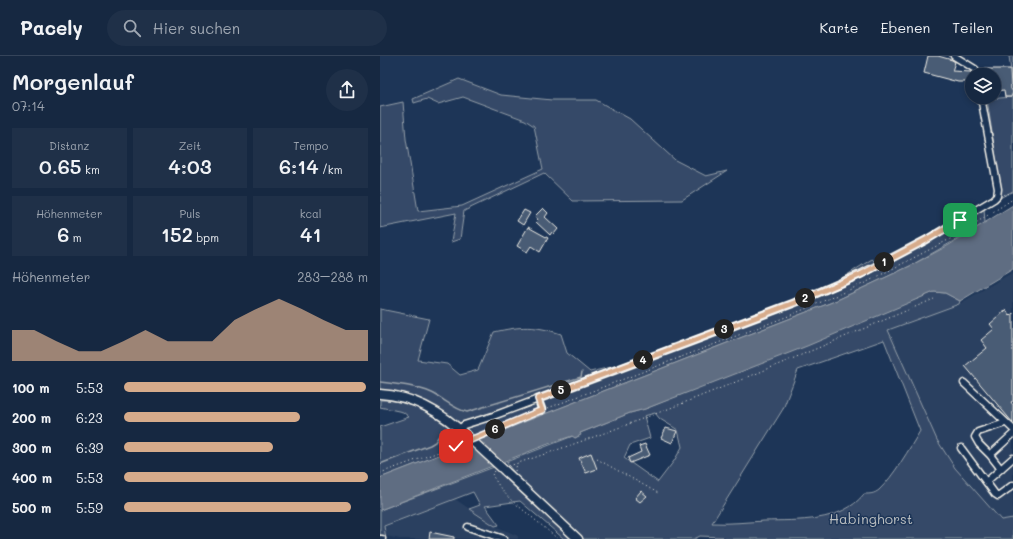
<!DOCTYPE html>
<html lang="de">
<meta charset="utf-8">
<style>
body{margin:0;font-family:Mali,sans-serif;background:#1f3048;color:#f1f3f6;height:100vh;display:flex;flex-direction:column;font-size:15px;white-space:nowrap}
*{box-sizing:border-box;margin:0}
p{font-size:13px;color:#9ea6b1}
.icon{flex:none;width:22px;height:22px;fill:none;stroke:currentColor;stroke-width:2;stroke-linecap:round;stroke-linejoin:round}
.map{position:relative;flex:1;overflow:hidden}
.side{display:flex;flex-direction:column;background:#162841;width:380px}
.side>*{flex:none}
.buttons{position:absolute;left:585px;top:12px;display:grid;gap:8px}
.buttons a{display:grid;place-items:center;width:36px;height:36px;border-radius:50%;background:#162841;box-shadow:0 2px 6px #0003,0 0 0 1px #35445a;font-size:20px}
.pin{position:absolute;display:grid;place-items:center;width:34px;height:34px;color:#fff;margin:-17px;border-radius:8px;box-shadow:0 2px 6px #0006}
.km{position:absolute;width:20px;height:20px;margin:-10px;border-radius:50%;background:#222;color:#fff;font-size:11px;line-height:20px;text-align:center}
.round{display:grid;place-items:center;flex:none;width:42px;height:42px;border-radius:21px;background:#1f3048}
.head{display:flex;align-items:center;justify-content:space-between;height:68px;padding:0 12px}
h1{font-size:22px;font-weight:600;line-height:30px}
.figures{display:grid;grid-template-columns:repeat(3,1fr);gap:6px;height:68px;padding:4px 12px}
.figures div{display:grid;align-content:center;border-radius:0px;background:#1f3048;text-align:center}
.figures b{font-size:20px;font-weight:600}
.figures small{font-size:11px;font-weight:400}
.figures p{font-size:11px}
.chart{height:112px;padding:8px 12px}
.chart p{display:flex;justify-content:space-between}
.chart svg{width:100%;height:72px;margin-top:4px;fill:#d6ab8b;opacity:.7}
ul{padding:0 12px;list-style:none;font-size:13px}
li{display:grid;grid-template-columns:64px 48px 1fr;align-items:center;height:30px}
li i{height:10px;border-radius:5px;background:#d6ab8b}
header{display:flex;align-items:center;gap:24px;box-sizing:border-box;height:56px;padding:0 20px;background:#162841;border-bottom:1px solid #35445a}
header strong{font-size:19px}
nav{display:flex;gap:22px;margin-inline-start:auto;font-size:14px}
.search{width:280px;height:36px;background:#1f3048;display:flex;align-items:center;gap:10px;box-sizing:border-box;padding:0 14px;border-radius:22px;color:#9ea6b1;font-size:15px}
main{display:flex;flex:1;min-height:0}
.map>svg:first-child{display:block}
.built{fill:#2a4060}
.green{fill:#354a67;stroke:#949ea8;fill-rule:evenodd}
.water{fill:#5e6d82;stroke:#9aa2ab}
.pier{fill:#1d3557}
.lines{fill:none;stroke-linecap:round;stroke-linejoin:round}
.stream{stroke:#9aa2ab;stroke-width:1.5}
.building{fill:#485b74;stroke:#f4f1e8}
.minor-casing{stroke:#f4f1e8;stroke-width:9}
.major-casing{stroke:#f4f1e8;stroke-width:11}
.path{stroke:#f4f1e8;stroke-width:1;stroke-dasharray:1 3;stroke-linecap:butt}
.minor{stroke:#1d3557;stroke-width:6}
.major{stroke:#1d3557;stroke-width:8}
.major-bridge-casing{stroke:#f4f1e8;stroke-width:11;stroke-linecap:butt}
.major-bridge{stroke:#1d3557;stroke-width:8}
.route-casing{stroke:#fff;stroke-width:8}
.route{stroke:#d6ab8b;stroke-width:5}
.labels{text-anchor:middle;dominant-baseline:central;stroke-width:3;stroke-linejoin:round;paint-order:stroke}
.park-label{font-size:14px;fill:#bbbfc1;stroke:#1d3557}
</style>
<header>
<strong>Pacely</strong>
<div class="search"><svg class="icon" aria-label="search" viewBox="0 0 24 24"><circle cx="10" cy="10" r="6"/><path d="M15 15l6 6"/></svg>Hier suchen</div>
<nav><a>Karte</a><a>Ebenen</a><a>Teilen</a></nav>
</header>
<main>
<section class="side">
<div class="head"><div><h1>Morgenlauf</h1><p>07:14</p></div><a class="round"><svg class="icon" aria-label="share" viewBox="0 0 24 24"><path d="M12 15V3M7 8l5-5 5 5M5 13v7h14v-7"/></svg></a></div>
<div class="figures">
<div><p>Distanz</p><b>0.65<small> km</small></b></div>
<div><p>Zeit</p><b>4:03</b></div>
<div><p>Tempo</p><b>6:14<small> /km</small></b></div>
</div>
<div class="figures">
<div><p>Höhenmeter</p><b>6<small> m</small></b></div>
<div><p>Puls</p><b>152<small> bpm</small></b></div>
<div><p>kcal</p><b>41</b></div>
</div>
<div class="chart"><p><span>Höhenmeter</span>283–288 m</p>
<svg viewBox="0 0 160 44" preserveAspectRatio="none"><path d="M0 44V25L10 25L20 32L30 38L40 38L50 32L60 25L70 32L80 32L90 32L100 19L110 12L120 6L130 12L140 19L150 25L160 25V44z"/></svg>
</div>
<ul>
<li><b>100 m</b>5:53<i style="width:99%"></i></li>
<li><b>200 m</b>6:23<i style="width:72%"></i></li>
<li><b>300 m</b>6:39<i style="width:61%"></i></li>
<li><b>400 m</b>5:53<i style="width:100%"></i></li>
<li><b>500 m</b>5:59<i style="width:93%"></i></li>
</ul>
</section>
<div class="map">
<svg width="633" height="483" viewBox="0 0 633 483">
<rect width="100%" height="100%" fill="#1d3557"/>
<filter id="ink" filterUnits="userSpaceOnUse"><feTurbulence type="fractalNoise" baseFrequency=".025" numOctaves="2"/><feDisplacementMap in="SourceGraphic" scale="8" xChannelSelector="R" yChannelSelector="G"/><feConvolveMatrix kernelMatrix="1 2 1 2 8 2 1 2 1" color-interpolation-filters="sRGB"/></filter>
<g filter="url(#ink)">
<path class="built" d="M 633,216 L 633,462 L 621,464 L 575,412 L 557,384 L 507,274 L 579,248 Z
M 75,443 L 115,470 L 138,480 L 138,483 L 20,483 L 6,480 L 4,471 Z"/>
<path class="green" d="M 629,0 L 633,0 L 633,31 Z
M 79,23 L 121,39 L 172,44 L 216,44 L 250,63 L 295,104 L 326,120 L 347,115 L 302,144 L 193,145 L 164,117 L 84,155 L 80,183 L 71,186 L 76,157 L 0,172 L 0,51 L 23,46 L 26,83 L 38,155 L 82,150 L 163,113 L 154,70 L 145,64 L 83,41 L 58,48 L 47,43 L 34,47 L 33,43 Z
M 633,41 L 633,135 L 618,143 L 621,136 L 607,43 Z
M 604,152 L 605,167 L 530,210 L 455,245 L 0,422 L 0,371 L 29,361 L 23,356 L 0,351 L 0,344 C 31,344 51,358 75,376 L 79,373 L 66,362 L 0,335 L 0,253 L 49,263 L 38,304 L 67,308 L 80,319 L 98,314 L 114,276 C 141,270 154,269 181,278 L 187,297 L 210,316 L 231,311 L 289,294 L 380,257 L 456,226 L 492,203 L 501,211 L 534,194 Z
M 554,236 L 565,237 L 580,245 L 579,248 L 508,274 L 557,384 L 575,412 L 621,464 L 633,462 L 633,483 L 336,483 L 343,481 L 320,480 L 314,483 L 204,483 L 138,422 L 126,406 L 193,380 L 195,382 L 200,379 L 200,377 L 250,357 L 265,353 ZM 504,284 L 540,375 C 530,392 513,421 499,434 C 494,438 490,438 484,438 C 461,467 418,464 384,465 C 367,466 349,468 332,467 L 403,353 L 418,314 ZM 275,357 L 280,363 L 298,374 L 302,391 L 294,405 L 278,426 L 244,402 L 250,389 L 270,382 L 264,360 Z
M 114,411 L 191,483 L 184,483 L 140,445 L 105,450 L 119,469 L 115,470 L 89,453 L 100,449 L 93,436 L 4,470 L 6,483 L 0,483 L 0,454 Z"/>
<path class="water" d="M 633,149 L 633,213 L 580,245 L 565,237 L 554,236 L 427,290 L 265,353 L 250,357 L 200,377 L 201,379 L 195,382 L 192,380 L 171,387 L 0,454 L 0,422 L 455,245 L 530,210 L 569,189 Z"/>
<path class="pier" d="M 97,382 L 125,408 L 115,412 L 86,386 Z"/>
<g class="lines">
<path class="stream" d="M 0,326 C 17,328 36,330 52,337 C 64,343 74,353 87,356 L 201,321 L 202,316
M 0,408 L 50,389 L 55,386 L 62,375"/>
</g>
<path class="building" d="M 548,0 L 558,0 L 572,4 L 575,6 L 572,15 L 591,16 L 592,26 L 578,26 L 544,17 Z
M 601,13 L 630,13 L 631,33 L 633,36 L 631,41 L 625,41 L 624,34 L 614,35 L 614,19 L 601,19 Z
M 163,152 L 168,157 L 165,161 L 178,173 L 174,178 L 172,176 L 170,179 L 156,166 L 158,164 L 155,160 Z
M 144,154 L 150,157 L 143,169 L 137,165 Z
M 148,171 L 168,182 L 160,196 L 151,190 L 147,196 L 137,190 Z
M 626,254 L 630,260 L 633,257 L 633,345 L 631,346 L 633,349 L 633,367 L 585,310 L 607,292 L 601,284 L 614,273 L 610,268 Z
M 286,372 L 297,375 L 292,387 L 281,382 Z
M 265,388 L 270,399 L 250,407 L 248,402 L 261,396 L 259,390 Z
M 211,397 L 217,413 L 206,417 L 199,402 Z
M 261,435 L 267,440 L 260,446 L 255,442 Z
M 50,476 L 74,481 L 74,483 L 49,483 Z"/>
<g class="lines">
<defs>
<path id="minor" d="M 574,0 L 595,13 L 597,19
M 584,327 L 633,373
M 158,343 L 162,354
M 79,373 L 84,369 L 113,360 L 414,247 L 481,218 L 546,184 L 614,143 L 617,140 L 618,133 L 601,41
M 581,392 L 615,438 L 618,440 L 633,429
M 610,399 L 599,388 L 595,381 L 598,376 L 625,367
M 621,413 L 610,399 L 633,378
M 606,426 L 633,402
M 88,471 L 124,483
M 0,483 L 2,483"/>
<path id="major" d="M 0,338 C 35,340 63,357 88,381
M 125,415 L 198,483"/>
</defs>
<use href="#minor" class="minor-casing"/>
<use href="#major" class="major-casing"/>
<path class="path" d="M 624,139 L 633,136
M 168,352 L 411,259 L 485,227 L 574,181 L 633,143
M 98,381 L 156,357
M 76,389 L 74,383 L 77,380
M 217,403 L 278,437
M 129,410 C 274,363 414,302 554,243
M 115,415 L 112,419 L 121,433 L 130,443 L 178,483
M 135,415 L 137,408
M 0,417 L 84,387"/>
<use href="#minor" class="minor"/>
<use href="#major" class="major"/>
<defs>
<path id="major-bridge" d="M 88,381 L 125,415"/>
</defs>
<use href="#major-bridge" class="major-bridge-casing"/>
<use href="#major-bridge" class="major-bridge"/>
</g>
</g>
<g class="lines" filter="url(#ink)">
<defs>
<path id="route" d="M 76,390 L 162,354 L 158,343 L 414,247 L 482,218 L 546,184 L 580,164"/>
</defs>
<use href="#route" class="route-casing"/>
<use href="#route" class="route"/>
</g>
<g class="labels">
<g class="park-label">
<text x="491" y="462">Habinghorst</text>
</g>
</g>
</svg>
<div class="buttons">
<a><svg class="icon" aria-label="layers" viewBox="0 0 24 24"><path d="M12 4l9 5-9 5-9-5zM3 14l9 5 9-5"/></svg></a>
</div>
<div class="pin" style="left:580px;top:164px;background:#1e9e55"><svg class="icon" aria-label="arrive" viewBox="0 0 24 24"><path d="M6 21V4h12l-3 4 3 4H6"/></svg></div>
<div class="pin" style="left:76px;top:390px;background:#d93025"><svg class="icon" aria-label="check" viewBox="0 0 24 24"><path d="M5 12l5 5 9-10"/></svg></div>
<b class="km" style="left:504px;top:206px">1</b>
<b class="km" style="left:425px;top:242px">2</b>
<b class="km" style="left:344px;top:273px">3</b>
<b class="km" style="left:263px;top:304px">4</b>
<b class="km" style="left:181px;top:334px">5</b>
<b class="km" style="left:115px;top:373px">6</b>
</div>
</main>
